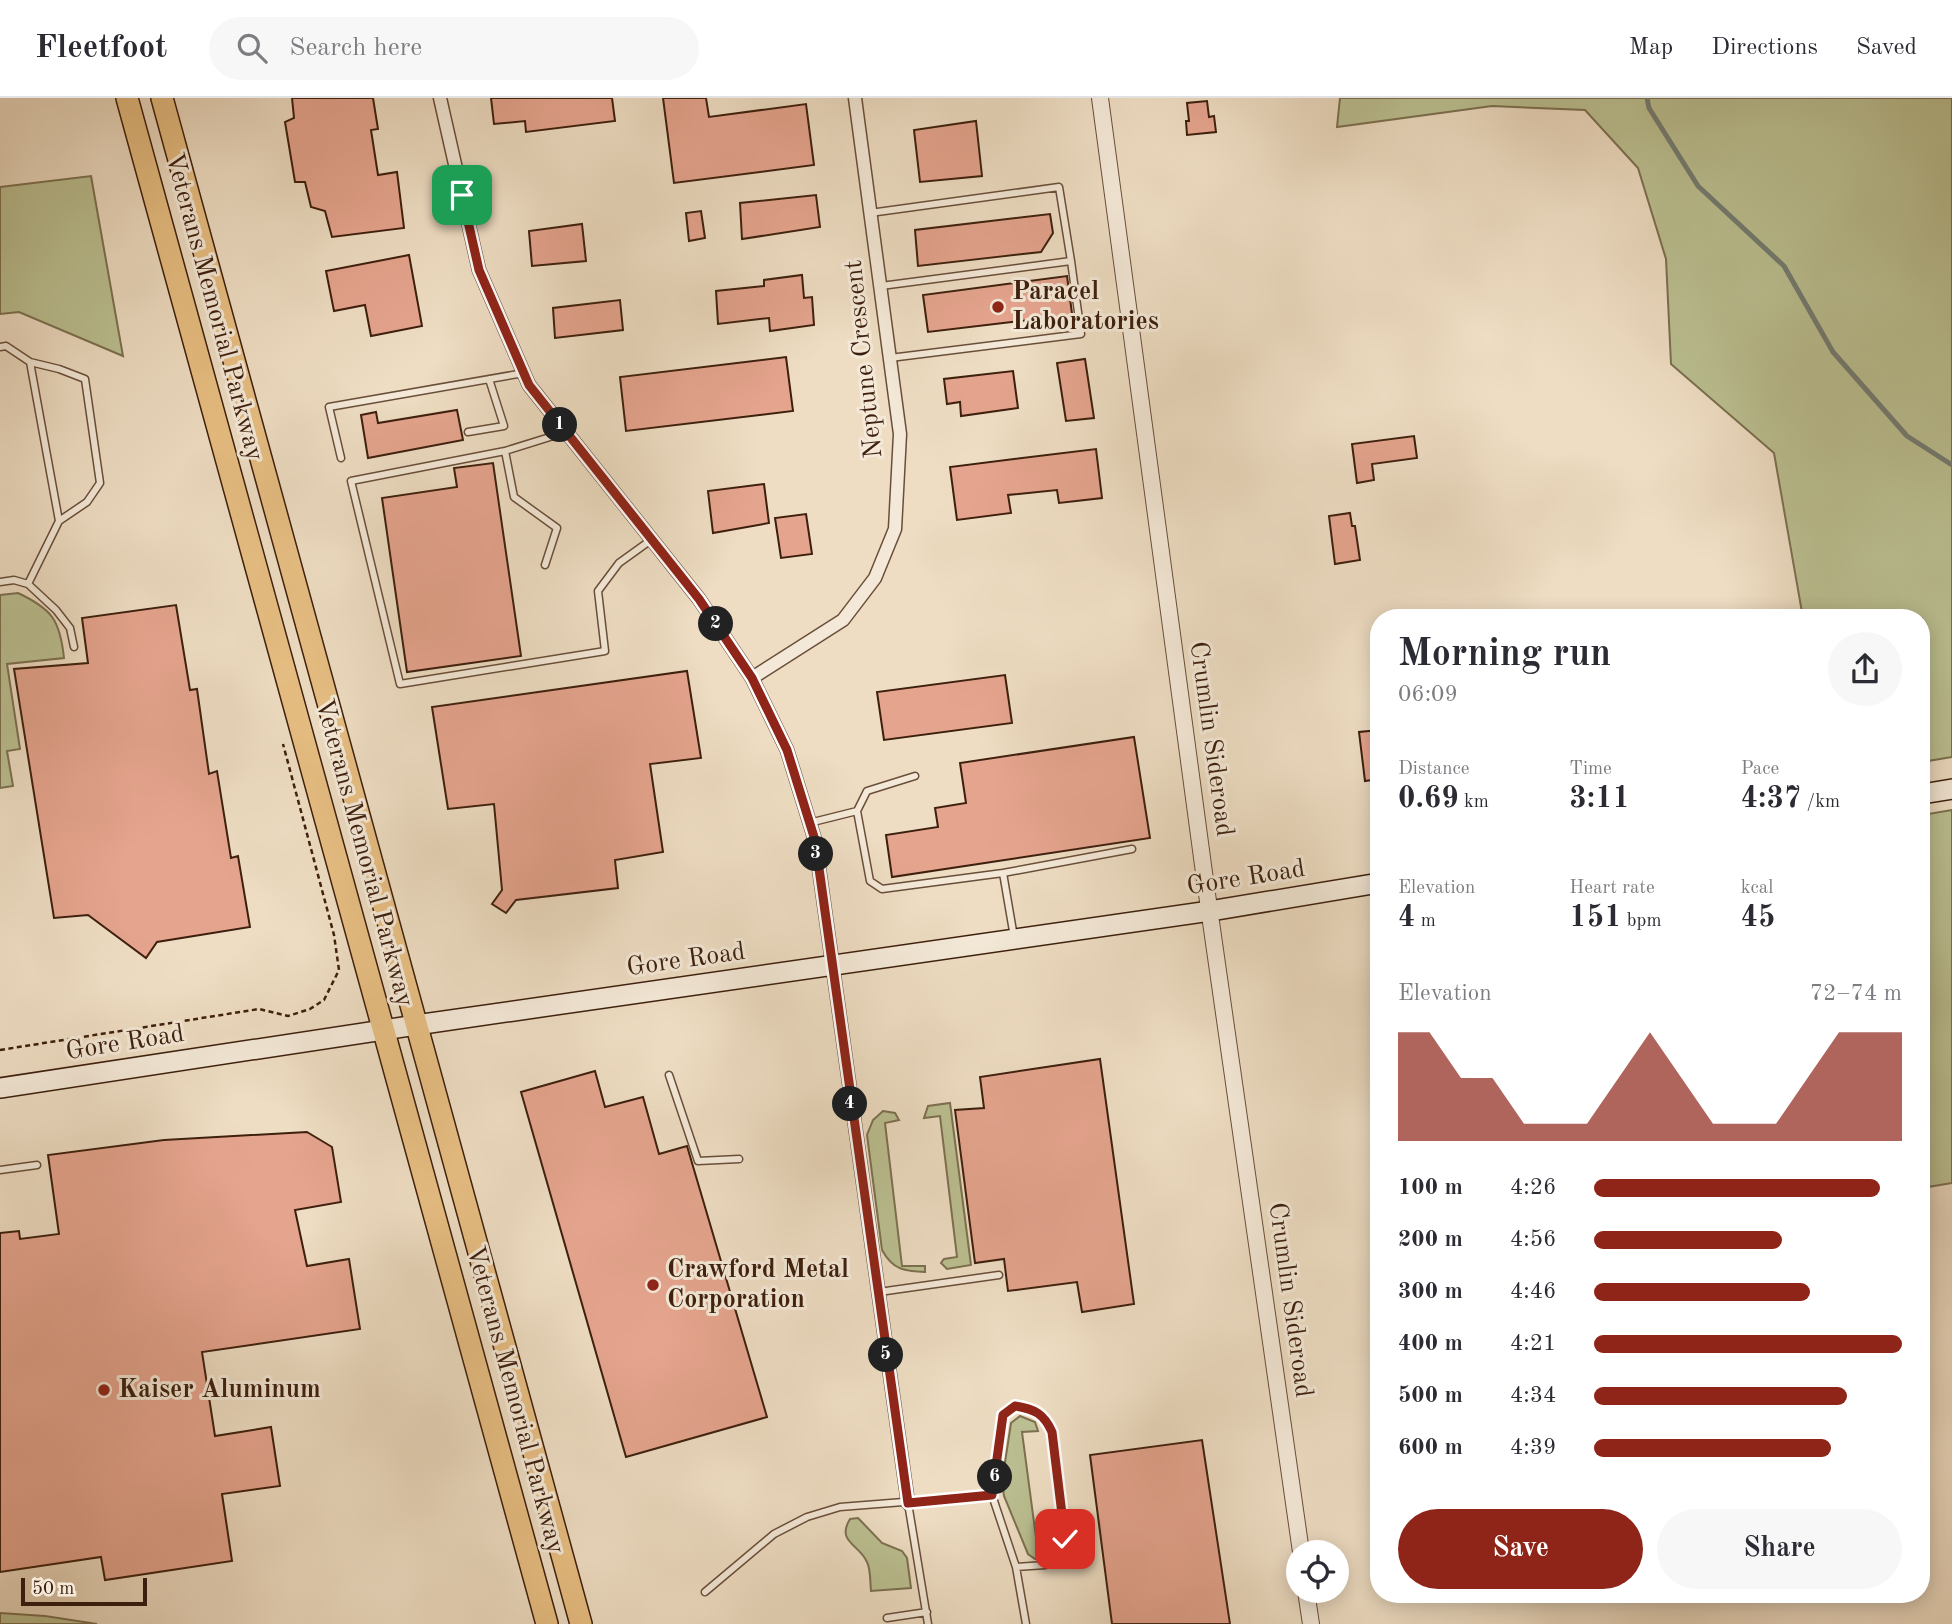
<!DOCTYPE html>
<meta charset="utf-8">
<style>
body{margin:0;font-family:"Old Standard TT",serif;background:#f7f7f7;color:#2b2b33;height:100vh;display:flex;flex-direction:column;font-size:26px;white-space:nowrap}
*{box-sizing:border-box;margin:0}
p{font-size:23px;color:#7c7c81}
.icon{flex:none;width:38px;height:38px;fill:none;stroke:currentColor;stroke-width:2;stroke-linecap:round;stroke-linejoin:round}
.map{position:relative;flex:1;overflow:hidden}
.drawer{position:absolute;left:1370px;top:511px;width:560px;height:994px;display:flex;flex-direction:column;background:#fff;border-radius:28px;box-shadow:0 4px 18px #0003}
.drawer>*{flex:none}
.tools{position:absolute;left:1286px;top:1442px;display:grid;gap:14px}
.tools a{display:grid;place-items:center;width:63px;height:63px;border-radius:50%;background:#fff;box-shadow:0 4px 18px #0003;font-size:35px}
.scale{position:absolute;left:21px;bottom:18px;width:126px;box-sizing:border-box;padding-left:7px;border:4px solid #3d1f0d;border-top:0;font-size:19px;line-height:24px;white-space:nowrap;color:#3d1f0d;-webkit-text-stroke:5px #f4e9d8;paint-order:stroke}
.pin{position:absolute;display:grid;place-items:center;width:60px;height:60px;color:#fff;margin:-30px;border-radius:14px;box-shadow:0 4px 10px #0006}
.km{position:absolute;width:35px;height:35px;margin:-18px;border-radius:50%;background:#222;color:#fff;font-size:19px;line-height:35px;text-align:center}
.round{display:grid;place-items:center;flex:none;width:74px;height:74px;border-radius:37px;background:#f7f7f7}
.summary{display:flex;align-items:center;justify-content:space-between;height:119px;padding:0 28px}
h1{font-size:38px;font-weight:600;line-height:52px}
.metrics{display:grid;grid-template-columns:repeat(3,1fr);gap:10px;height:119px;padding:7px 28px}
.metrics div{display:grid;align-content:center}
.metrics b{font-size:30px;font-weight:600}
.metrics small{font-size:19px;font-weight:400}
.metrics p{font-size:19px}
.chart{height:196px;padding:14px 28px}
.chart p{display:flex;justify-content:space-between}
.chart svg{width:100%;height:126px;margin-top:7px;fill:#8f2418;opacity:.7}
.primary-button{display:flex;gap:14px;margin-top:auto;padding:14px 28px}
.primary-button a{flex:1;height:80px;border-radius:42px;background:#8f2418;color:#fff;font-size:28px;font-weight:600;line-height:80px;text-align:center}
.primary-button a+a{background:#f7f7f7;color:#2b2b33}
ul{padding:0 28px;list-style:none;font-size:23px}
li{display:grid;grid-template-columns:112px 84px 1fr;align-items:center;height:52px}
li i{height:18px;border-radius:9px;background:#8f2418}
header{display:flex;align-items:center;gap:42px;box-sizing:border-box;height:98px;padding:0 35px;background:#fff;border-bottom:2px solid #e1e1e2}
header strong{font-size:33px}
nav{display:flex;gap:38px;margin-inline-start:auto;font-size:24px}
.search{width:490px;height:63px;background:#f7f7f7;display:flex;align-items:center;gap:18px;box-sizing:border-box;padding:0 24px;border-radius:38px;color:#7c7c81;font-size:26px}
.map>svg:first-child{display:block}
.green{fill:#bbc092;stroke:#7c7050;stroke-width:2}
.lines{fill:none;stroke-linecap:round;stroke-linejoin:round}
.stream{stroke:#747d73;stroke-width:5}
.building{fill:#e5a48e;stroke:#3d1f0d;stroke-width:2}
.service-casing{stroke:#694e3a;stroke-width:9}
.minor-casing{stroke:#694e3a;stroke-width:15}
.tertiary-casing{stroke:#694e3a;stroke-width:18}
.secondary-casing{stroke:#3d1f0d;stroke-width:22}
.trunk-casing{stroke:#3d1f0d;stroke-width:24}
.path{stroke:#3d1f0d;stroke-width:2.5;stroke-dasharray:5 3.5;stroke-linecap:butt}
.service{stroke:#f4e9d8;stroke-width:6}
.minor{stroke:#f4e9d8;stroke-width:12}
.tertiary{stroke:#f4e9d8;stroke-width:16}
.secondary{stroke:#f4e9d8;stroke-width:19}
.trunk{stroke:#e7be82;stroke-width:21}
.route-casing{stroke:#fff;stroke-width:14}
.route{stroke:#8f2418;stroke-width:9}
.poi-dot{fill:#8f2418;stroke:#f4e9d8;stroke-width:2.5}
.labels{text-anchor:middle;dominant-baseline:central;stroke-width:6;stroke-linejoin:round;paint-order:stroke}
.poi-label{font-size:26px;font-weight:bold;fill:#3d1f0d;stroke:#f4e9d8;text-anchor:start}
.street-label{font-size:26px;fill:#3d1f0d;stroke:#f4e9d8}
</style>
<header>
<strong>Fleetfoot</strong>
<div class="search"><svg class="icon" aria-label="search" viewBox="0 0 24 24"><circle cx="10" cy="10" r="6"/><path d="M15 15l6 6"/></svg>Search here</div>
<nav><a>Map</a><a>Directions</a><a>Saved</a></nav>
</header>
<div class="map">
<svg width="1952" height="1526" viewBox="0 0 1952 1526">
<rect width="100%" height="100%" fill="#eeddc3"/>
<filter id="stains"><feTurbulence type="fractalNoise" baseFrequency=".00286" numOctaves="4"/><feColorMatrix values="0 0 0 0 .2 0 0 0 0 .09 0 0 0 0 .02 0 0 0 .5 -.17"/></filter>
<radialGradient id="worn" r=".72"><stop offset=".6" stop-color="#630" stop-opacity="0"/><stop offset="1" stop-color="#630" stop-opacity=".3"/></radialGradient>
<path class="green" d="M 1340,0 L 1952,0 L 1952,659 L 1922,664 L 1922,520 L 1803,520 L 1774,355 L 1671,266 L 1666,161 L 1638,70 L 1585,12 L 1492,8 L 1337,29 Z
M 91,78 L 123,258 L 19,214 L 0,216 L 0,89 Z
M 18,495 C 52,511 60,522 64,560 L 7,566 L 20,651 L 7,653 L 13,688 L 0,690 L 0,497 Z
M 1952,712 L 1952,1085 L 1922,1090 L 1922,717 Z
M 950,1005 L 971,1167 L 947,1171 L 941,1165 L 944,1161 L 957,1159 L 940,1018 L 924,1020 L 928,1008 Z
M 883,1013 L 895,1015 L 899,1022 L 885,1025 L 902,1168 L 925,1168 L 925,1174 C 904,1173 893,1172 882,1152 L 867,1037 L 873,1022 Z
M 1020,1318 L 1035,1324 L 1038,1333 L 1022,1334 L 1037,1447 L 1052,1446 L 1051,1452 L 1044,1459 L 1035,1461 L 1028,1456 L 1004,1398 L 1002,1384 L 1011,1325 Z
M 858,1420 L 882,1445 L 902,1453 L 907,1460 L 911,1490 L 871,1493 C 870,1485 871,1472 867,1464 C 859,1446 836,1444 850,1421 Z
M 0,1515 L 45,1518 L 97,1526 L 0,1526 Z"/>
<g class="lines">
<path class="stream" d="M 1647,0 L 1649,10 L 1698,88 L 1784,168 L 1833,254 L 1907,338 L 1952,367"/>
</g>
<path class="building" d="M 292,0 L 373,0 L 378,31 L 371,32 L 378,77 L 397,74 L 404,130 L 332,139 L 325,113 L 311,109 L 305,84 L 295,84 L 285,24 L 294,20 Z
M 491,0 L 612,0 L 615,23 L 526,34 L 525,23 L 494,26 Z
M 663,0 L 706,0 L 709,19 L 806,6 L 814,67 L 674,85 Z
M 1207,3 L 1209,19 L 1214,18 L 1216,34 L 1187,37 L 1186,23 L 1189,23 L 1187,5 Z
M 976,23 L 982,78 L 920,84 L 914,32 Z
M 816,97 L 820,129 L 742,141 L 740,105 Z
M 701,113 L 705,140 L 689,143 L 686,115 Z
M 1050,116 L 1053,135 L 1041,154 L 918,168 L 915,132 Z
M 582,126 L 586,163 L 532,168 L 529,133 Z
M 409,157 L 422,228 L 371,238 L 365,207 L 334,213 L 326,173 Z
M 802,177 L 804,200 L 812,199 L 814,227 L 770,233 L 769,220 L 718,226 L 716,193 L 764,188 L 764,182 Z
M 1067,178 L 1073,223 L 1039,228 L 1038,221 L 928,234 L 923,197 Z
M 620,202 L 623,232 L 555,240 L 553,210 Z
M 786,259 L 793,313 L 626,333 L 620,279 Z
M 1085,261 L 1094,320 L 1066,323 L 1057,265 Z
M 1013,273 L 1018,310 L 961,318 L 960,304 L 947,306 L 944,281 Z
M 457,312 L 463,342 L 368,360 L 361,317 L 376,314 L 378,325 Z
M 1414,338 L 1417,360 L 1372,366 L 1374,382 L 1357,385 L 1352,346 Z
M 1096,351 L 1102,400 L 1059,405 L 1057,392 L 1008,397 L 1011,415 L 957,422 L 950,369 Z
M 493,365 L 521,558 L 407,574 L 382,400 L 457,389 L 454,370 Z
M 764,386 L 769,425 L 713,435 L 708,393 Z
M 1350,415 L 1352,428 L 1355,428 L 1360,462 L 1335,466 L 1329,418 Z
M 806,416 L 812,456 L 781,460 L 775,420 Z
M 176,507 L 190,592 L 197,591 L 209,676 L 217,673 L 231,760 L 238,758 L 250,829 L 157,844 L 146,860 L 88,817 L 54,820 L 14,571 L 88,565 L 82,520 Z
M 687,573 L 701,660 L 650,666 L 663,754 L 615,762 L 618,790 L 516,802 L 506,815 L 492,806 L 502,792 L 494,706 L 448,711 L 432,609 Z
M 1005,577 L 1012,625 L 884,642 L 877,594 Z
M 1379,632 L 1379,681 L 1365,683 L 1359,634 Z
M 1134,639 L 1150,740 L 892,779 L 886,737 L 938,729 L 935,710 L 966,705 L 960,665 Z
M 1100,961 L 1134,1206 L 1082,1214 L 1077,1184 L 1008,1193 L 1004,1161 L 975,1165 L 955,1012 L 984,1010 L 980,979 Z
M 595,973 L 605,1009 L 643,999 L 659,1056 L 687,1048 L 767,1319 L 626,1359 L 521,994 Z
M 307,1034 L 332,1049 L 341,1104 L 295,1112 L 307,1168 L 349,1161 L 360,1231 L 202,1254 L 215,1338 L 271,1329 L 280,1388 L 222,1396 L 232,1463 L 105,1482 L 101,1459 L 0,1474 L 0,1135 L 19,1133 L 20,1141 L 59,1136 L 48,1057 L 164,1042 Z
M 1202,1342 L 1230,1526 L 1112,1526 L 1090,1357 Z"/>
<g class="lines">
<defs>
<path id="service" d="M 870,115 L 1059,89 L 1071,163 L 881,188
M 0,249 L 6,248 L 30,264 L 59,271 L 85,281 L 100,385 L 87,404 L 59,423 L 28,486
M 890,260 L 1081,236 L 1071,163
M 30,264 L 59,423
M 468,334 L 504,328 L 489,281
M 566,334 L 505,353 L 351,383 L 400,586 L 605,553 L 598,493 L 619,465 L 651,442
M 505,353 L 514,399 L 557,430 L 545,467
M 341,360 L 329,309 L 524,275
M 0,484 L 14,482 L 28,486 L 56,512 L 70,530 L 74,549
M 857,713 L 870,783 L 882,791 L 1003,775 L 1132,751
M 809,725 L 857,713 L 867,693 L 915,678
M 1003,775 L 1014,839
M 669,977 L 698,1063 L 739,1061
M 0,1072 L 37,1067
M 879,1194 L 999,1177
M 1015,1308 C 1035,1311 1044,1316 1052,1334 L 1066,1455 L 1045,1467 L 1016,1469 L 992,1397 L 1003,1317 Z
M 908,1405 L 928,1526
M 1016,1469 L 1026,1526
M 705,1494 L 774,1436 L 807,1419 L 840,1409 L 992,1397
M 887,1520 L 927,1514"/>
<path id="minor" d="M 440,0 L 479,172 L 529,287 L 699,501 L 752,580 L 787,652 L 815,742 L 908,1405
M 752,580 L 843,522 L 875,480 L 895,431 L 900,336 L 855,0"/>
<path id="tertiary" d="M 1100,0 L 1205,782 L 1301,1454
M 1306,1493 L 1311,1526"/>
<path id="secondary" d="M 1922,696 L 1952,691
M 0,990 L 416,927 L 1210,813 L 1379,785"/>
<path id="trunk" d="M 127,0 L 547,1526
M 162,0 L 581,1526"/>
</defs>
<use href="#service" class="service-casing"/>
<use href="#minor" class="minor-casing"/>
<use href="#tertiary" class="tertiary-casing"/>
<use href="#secondary" class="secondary-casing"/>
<use href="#trunk" class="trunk-casing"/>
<path class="path" d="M 0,952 L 259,911 L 288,918 L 310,911 L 324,902 L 339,872 L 334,837 L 283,646"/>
<use href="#service" class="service"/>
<use href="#minor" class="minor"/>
<use href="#tertiary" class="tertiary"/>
<use href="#secondary" class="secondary"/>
<use href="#trunk" class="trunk"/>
</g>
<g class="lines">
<defs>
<path id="route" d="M 462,97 L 479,172 L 529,287 L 699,501 L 752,580 L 787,652 L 815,742 L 908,1405 L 992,1397 L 1003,1317 L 1015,1308 C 1035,1311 1044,1316 1052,1334 L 1065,1441"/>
</defs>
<use href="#route" class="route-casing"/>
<use href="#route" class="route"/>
</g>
<g class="poi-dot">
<circle cx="998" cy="209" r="7"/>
<circle cx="653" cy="1187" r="7"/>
<circle cx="104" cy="1292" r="7"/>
</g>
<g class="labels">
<g class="poi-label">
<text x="1012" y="194">Paracel<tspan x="1012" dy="30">Laboratories</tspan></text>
<text x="667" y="1172">Crawford Metal<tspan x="667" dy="30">Corporation</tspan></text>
<text x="118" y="1292">Kaiser Aluminum</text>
</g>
<g class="street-label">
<text transform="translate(214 209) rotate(75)">Veterans Memorial Parkway</text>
<text transform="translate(864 261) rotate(-96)">Neptune Crescent</text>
<text transform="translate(1211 641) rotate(82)">Crumlin Sideroad</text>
<text transform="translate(364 755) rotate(75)">Veterans Memorial Parkway</text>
<text transform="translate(1246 780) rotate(-9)">Gore Road</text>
<text transform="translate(686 862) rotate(-8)">Gore Road</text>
<text transform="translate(125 945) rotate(-9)">Gore Road</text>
<text transform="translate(1290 1202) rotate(82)">Crumlin Sideroad</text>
<text transform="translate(515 1302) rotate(75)">Veterans Memorial Parkway</text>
</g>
</g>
<rect width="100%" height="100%" filter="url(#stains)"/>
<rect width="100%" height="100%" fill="url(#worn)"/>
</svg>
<div class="tools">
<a><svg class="icon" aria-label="locate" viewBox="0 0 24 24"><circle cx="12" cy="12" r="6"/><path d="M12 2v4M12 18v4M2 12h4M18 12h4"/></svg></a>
</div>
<div class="scale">50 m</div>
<div class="pin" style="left:462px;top:97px;background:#1e9e55"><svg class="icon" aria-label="arrive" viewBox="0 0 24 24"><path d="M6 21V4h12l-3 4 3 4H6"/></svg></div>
<div class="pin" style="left:1065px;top:1441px;background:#d93025"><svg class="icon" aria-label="check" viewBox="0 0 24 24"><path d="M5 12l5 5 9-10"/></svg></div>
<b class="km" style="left:560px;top:327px">1</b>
<b class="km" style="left:716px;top:526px">2</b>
<b class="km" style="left:816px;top:756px">3</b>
<b class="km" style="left:850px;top:1006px">4</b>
<b class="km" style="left:886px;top:1257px">5</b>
<b class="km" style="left:995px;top:1379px">6</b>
<section class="drawer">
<div class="summary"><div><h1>Morning run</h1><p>06:09</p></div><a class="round"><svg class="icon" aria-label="share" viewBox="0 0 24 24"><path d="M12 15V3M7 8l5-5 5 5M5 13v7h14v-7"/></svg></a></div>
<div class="metrics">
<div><p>Distance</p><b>0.69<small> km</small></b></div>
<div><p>Time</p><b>3:11</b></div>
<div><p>Pace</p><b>4:37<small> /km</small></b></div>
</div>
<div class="metrics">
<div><p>Elevation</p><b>4<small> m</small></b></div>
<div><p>Heart rate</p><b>151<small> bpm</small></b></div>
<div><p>kcal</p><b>45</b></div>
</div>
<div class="chart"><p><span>Elevation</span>72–74 m</p>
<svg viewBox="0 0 160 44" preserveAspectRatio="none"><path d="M0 44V6L10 6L20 22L30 22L40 38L50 38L60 38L70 22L80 6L90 22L100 38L110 38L120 38L130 22L140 6L150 6L160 6V44z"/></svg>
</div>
<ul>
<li><b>100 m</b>4:26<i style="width:93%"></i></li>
<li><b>200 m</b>4:56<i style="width:61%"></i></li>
<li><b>300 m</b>4:46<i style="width:70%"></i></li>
<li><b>400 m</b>4:21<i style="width:100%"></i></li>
<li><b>500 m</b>4:34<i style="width:82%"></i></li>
<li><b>600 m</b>4:39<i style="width:77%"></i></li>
</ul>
<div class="primary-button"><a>Save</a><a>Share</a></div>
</section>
</div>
